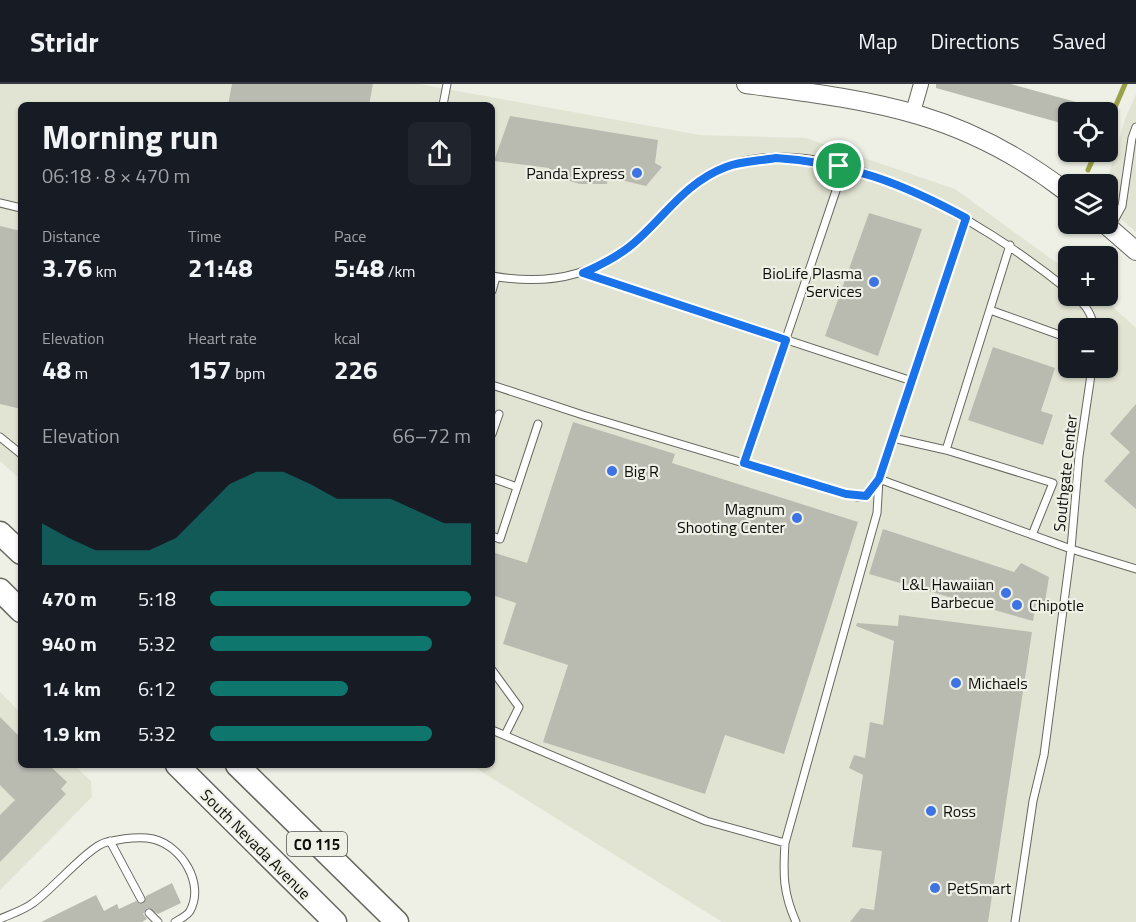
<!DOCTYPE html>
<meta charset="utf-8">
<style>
body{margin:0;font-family:"Titillium Web",sans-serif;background:#20242c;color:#f1f3f6;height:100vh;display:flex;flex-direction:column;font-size:22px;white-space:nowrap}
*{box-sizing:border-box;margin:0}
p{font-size:20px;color:#9ea1a6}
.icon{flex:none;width:33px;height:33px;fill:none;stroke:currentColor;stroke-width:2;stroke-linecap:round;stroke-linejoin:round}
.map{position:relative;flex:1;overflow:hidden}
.details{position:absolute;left:18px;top:18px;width:477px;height:666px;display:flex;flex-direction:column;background:#171b24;border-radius:9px;box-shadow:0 2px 4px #0004}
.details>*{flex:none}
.buttons{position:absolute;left:1058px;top:18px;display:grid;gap:12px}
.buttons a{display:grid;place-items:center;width:60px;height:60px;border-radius:9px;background:#171b24;box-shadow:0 2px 4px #0004;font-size:30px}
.pin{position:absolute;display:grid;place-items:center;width:51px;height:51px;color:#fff;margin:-26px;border:3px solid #fff;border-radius:50%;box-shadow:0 2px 6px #0007}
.round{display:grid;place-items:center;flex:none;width:63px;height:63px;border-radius:9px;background:#20242c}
.summary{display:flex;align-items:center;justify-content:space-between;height:102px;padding:0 24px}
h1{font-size:33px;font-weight:700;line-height:45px}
.metrics{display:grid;grid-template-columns:repeat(3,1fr);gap:9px;height:102px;padding:6px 24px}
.metrics div{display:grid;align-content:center}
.metrics b{font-size:26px;font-weight:700}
.metrics small{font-size:16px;font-weight:400}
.metrics p{font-size:16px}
.chart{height:168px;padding:12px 24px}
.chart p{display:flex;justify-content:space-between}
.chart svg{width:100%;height:108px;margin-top:6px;fill:#0f766e;opacity:.7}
ul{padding:0 24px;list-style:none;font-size:20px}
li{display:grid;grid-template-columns:96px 72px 1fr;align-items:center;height:45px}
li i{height:15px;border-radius:8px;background:#0f766e}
header{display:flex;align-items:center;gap:36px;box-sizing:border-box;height:84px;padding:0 30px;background:#171b24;border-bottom:2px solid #363941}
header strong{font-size:28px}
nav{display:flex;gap:33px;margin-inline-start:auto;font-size:21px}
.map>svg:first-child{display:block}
.built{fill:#e2e4d3;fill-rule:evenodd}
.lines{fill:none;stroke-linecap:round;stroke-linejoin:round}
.stream{stroke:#9ba149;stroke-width:5}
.building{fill:#b9bbb1}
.service-casing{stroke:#66685f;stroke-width:9}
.minor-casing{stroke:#66685f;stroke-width:16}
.tertiary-casing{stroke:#66685f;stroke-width:20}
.trunk-casing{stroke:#66685f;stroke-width:25}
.service{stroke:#fff;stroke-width:7}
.minor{stroke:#fff;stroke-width:14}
.tertiary{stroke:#fff;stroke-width:18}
.trunk{stroke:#fff;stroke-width:22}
.route-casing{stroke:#fff;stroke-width:12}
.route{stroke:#1a73e8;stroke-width:8}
.poi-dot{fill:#3e73e4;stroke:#eef0e6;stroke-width:2}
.labels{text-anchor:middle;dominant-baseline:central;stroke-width:4.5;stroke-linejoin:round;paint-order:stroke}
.shield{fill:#eef0e6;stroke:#50514c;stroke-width:1.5}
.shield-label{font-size:15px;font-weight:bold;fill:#0d0d0a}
.poi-label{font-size:16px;fill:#0d0d0a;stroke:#eef0e6;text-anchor:start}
.street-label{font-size:16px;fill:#0d0d0a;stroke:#eef0e6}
</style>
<header>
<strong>Stridr</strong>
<nav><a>Map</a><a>Directions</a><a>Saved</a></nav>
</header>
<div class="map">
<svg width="1136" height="838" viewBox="0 0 1136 838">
<rect width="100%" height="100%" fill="#eef0e6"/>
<path class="built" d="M 0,0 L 419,0 L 700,51 L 806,54 L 955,105 L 1068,187 L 1068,212 L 1101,212 L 1136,244 L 1136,838 L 722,838 L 471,681 L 492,681 L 492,21 L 21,21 L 21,396 L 0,377 ZM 1068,244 L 1107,244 L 1107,284 L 1068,284 Z
M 1136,10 L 1136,148 L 1107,123 L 1106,100 L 1125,35 Z
M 0,608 L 21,629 L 21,681 L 74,681 L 91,697 L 92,713 L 0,806 Z"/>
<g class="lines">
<path class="stream" d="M 1107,42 L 1125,0
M 1088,86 L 1096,68"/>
</g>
<path class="building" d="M 232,0 L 373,0 L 369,21 L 228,21 Z
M 936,0 L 1011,0 L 1098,24 L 1097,28 L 1068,28 L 1068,41 L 936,4 Z
M 510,32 L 658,56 L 655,79 L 662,83 L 646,102 L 608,93 L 607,100 L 580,100 L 548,91 L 549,84 L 494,77 Z
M 869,129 L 922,145 L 878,272 L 825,252 Z
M 0,142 L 21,147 L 21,325 L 0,320 Z
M 993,263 L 1055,284 L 1041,327 L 1053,331 L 1043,361 L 968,336 Z
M 1136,320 L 1136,425 L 1104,397 L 1130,368 L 1110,350 Z
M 573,338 L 675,370 L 672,379 L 858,438 L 784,670 L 725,651 L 705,710 L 543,658 L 568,581 L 503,560 L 516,519 L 492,511 L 492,468 L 527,479 Z
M 883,445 L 1014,488 L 1021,479 L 1049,493 L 1045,518 L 1036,519 L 1033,537 L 869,490 Z
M 899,531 L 1032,548 L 988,838 L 850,838 L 861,824 L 874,826 L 882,767 L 852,763 L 863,691 L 849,684 L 854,671 L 865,674 L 870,638 L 883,641 L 894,557 L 856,542 L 857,539 L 898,542 Z
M 0,633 L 21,654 L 21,681 L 49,681 L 67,698 L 61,705 L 66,710 L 0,778 L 0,731 L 15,716 L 0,701 Z
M 172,799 L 181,819 L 158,830 L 147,824 L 143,830 L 147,835 L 142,838 L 41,838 L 96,811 L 104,827 L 117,820 L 119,825 L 136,817 L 143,820 L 146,812 Z"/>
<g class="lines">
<defs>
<path id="service" d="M 443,21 L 447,0
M 0,119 L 21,124
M 1111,142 L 1122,122 L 1132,54 L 1136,43
M 1010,161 L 946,366 L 1053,399 L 1032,451
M 583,189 L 912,297
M 492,192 C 555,203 603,190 649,144 C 667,126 683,106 706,92 C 814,29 985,139 1068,206
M 492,207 L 496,193
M 1075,212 C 1086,221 1092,230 1094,244
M 990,226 L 1068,254
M 1092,284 L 1079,372 L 1071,465 L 1136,485
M 492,301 L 583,331 L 857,413 L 866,412 L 879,395
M 492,350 L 499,330
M 0,353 L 21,370
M 893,354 L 946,366
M 744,379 L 844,83
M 492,394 L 517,403
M 879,395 L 1071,465 L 1044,671 L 1033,717 L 1015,838
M 492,452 L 500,455 L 538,340
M 492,586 L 519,623 L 505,651
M 492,646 L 706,737 L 785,759 L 877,429 L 879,395 L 966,134
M 110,757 L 141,815
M 785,759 C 783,790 783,809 796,838
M 149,829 L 158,838
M 0,835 C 11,830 24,826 33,819 C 52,806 90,761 107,758 C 120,755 140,752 153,755 C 182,762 205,800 190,827 C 187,832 180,835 175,838"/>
<path id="minor" d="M 913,28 L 921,0"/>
<path id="tertiary" d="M 746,0 C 874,17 962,27 1068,109
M 1105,140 L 1136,167"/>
<path id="trunk" d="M 0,449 L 21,469
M 0,506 L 21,527
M 177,681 L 335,838
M 237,681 L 397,838"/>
</defs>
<use href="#service" class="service-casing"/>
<use href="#minor" class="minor-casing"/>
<use href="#tertiary" class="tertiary-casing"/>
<use href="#trunk" class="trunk-casing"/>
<use href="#service" class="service"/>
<use href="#minor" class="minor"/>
<use href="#tertiary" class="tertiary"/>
<use href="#trunk" class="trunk"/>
</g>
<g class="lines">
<defs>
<path id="route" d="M 776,74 C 847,78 904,100 966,134 L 879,395 L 866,412 L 846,410 L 744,379 L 786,256 L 583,189 C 601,181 619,172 634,159 C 665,132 686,98 726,83 C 741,77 759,77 776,74 Z"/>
</defs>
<use href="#route" class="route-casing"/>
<use href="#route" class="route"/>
</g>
<g class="poi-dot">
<circle cx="637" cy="89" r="6"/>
<circle cx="874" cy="198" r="6"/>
<circle cx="612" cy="387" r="6"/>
<circle cx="797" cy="434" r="6"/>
<circle cx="1006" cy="509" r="6"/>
<circle cx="1017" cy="521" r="6"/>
<circle cx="956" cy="599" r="6"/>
<circle cx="931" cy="727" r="6"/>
<circle cx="935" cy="804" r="6"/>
</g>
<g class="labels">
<rect class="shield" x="287" y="748" width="60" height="24" rx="4.5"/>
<g class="shield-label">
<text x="317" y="760">CO 115</text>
</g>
<g class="poi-label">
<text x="625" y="89" text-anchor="end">Panda Express</text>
<text x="862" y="189" text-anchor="end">BioLife Plasma<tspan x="862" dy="18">Services</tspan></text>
<text x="624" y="387">Big R</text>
<text x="785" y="425" text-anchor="end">Magnum<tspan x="785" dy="18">Shooting Center</tspan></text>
<text x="994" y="500" text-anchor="end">L&amp;L Hawaiian<tspan x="994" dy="18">Barbecue</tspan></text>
<text x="1029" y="521">Chipotle</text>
<text x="968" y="599">Michaels</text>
<text x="943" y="727">Ross</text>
<text x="947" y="804">PetSmart</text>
</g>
<g class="street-label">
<text transform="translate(1065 389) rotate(-84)">Southgate Center</text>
<text transform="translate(256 760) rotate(45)">South Nevada Avenue</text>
</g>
</g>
</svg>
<div class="buttons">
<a><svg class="icon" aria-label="locate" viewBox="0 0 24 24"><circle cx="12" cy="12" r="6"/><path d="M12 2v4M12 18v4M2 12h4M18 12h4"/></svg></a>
<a><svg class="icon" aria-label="layers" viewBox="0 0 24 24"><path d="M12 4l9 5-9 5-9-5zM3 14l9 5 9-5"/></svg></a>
<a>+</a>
<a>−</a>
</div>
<div class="pin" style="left:839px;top:82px;background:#1e9e55"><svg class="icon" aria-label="arrive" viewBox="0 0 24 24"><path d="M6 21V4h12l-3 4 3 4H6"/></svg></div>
<section class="details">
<div class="summary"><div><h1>Morning run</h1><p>06:18 · 8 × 470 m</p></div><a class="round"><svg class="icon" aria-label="share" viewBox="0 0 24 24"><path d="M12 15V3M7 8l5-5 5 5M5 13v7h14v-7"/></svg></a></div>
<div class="metrics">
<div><p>Distance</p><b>3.76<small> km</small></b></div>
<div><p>Time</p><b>21:48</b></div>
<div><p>Pace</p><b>5:48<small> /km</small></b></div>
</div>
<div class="metrics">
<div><p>Elevation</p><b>48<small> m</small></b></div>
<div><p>Heart rate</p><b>157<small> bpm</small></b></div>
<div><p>kcal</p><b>226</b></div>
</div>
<div class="chart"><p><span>Elevation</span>66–72 m</p>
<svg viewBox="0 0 160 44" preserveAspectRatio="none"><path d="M0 44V27L10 33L20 38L30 38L40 38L50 33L60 22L70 11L80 6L90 6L100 11L110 17L120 17L130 17L140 22L150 27L160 27V44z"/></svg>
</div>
<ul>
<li><b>470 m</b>5:18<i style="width:100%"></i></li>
<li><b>940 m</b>5:32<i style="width:85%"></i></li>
<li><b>1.4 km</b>6:12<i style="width:53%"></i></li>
<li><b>1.9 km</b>5:32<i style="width:85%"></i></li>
</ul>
</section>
</div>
